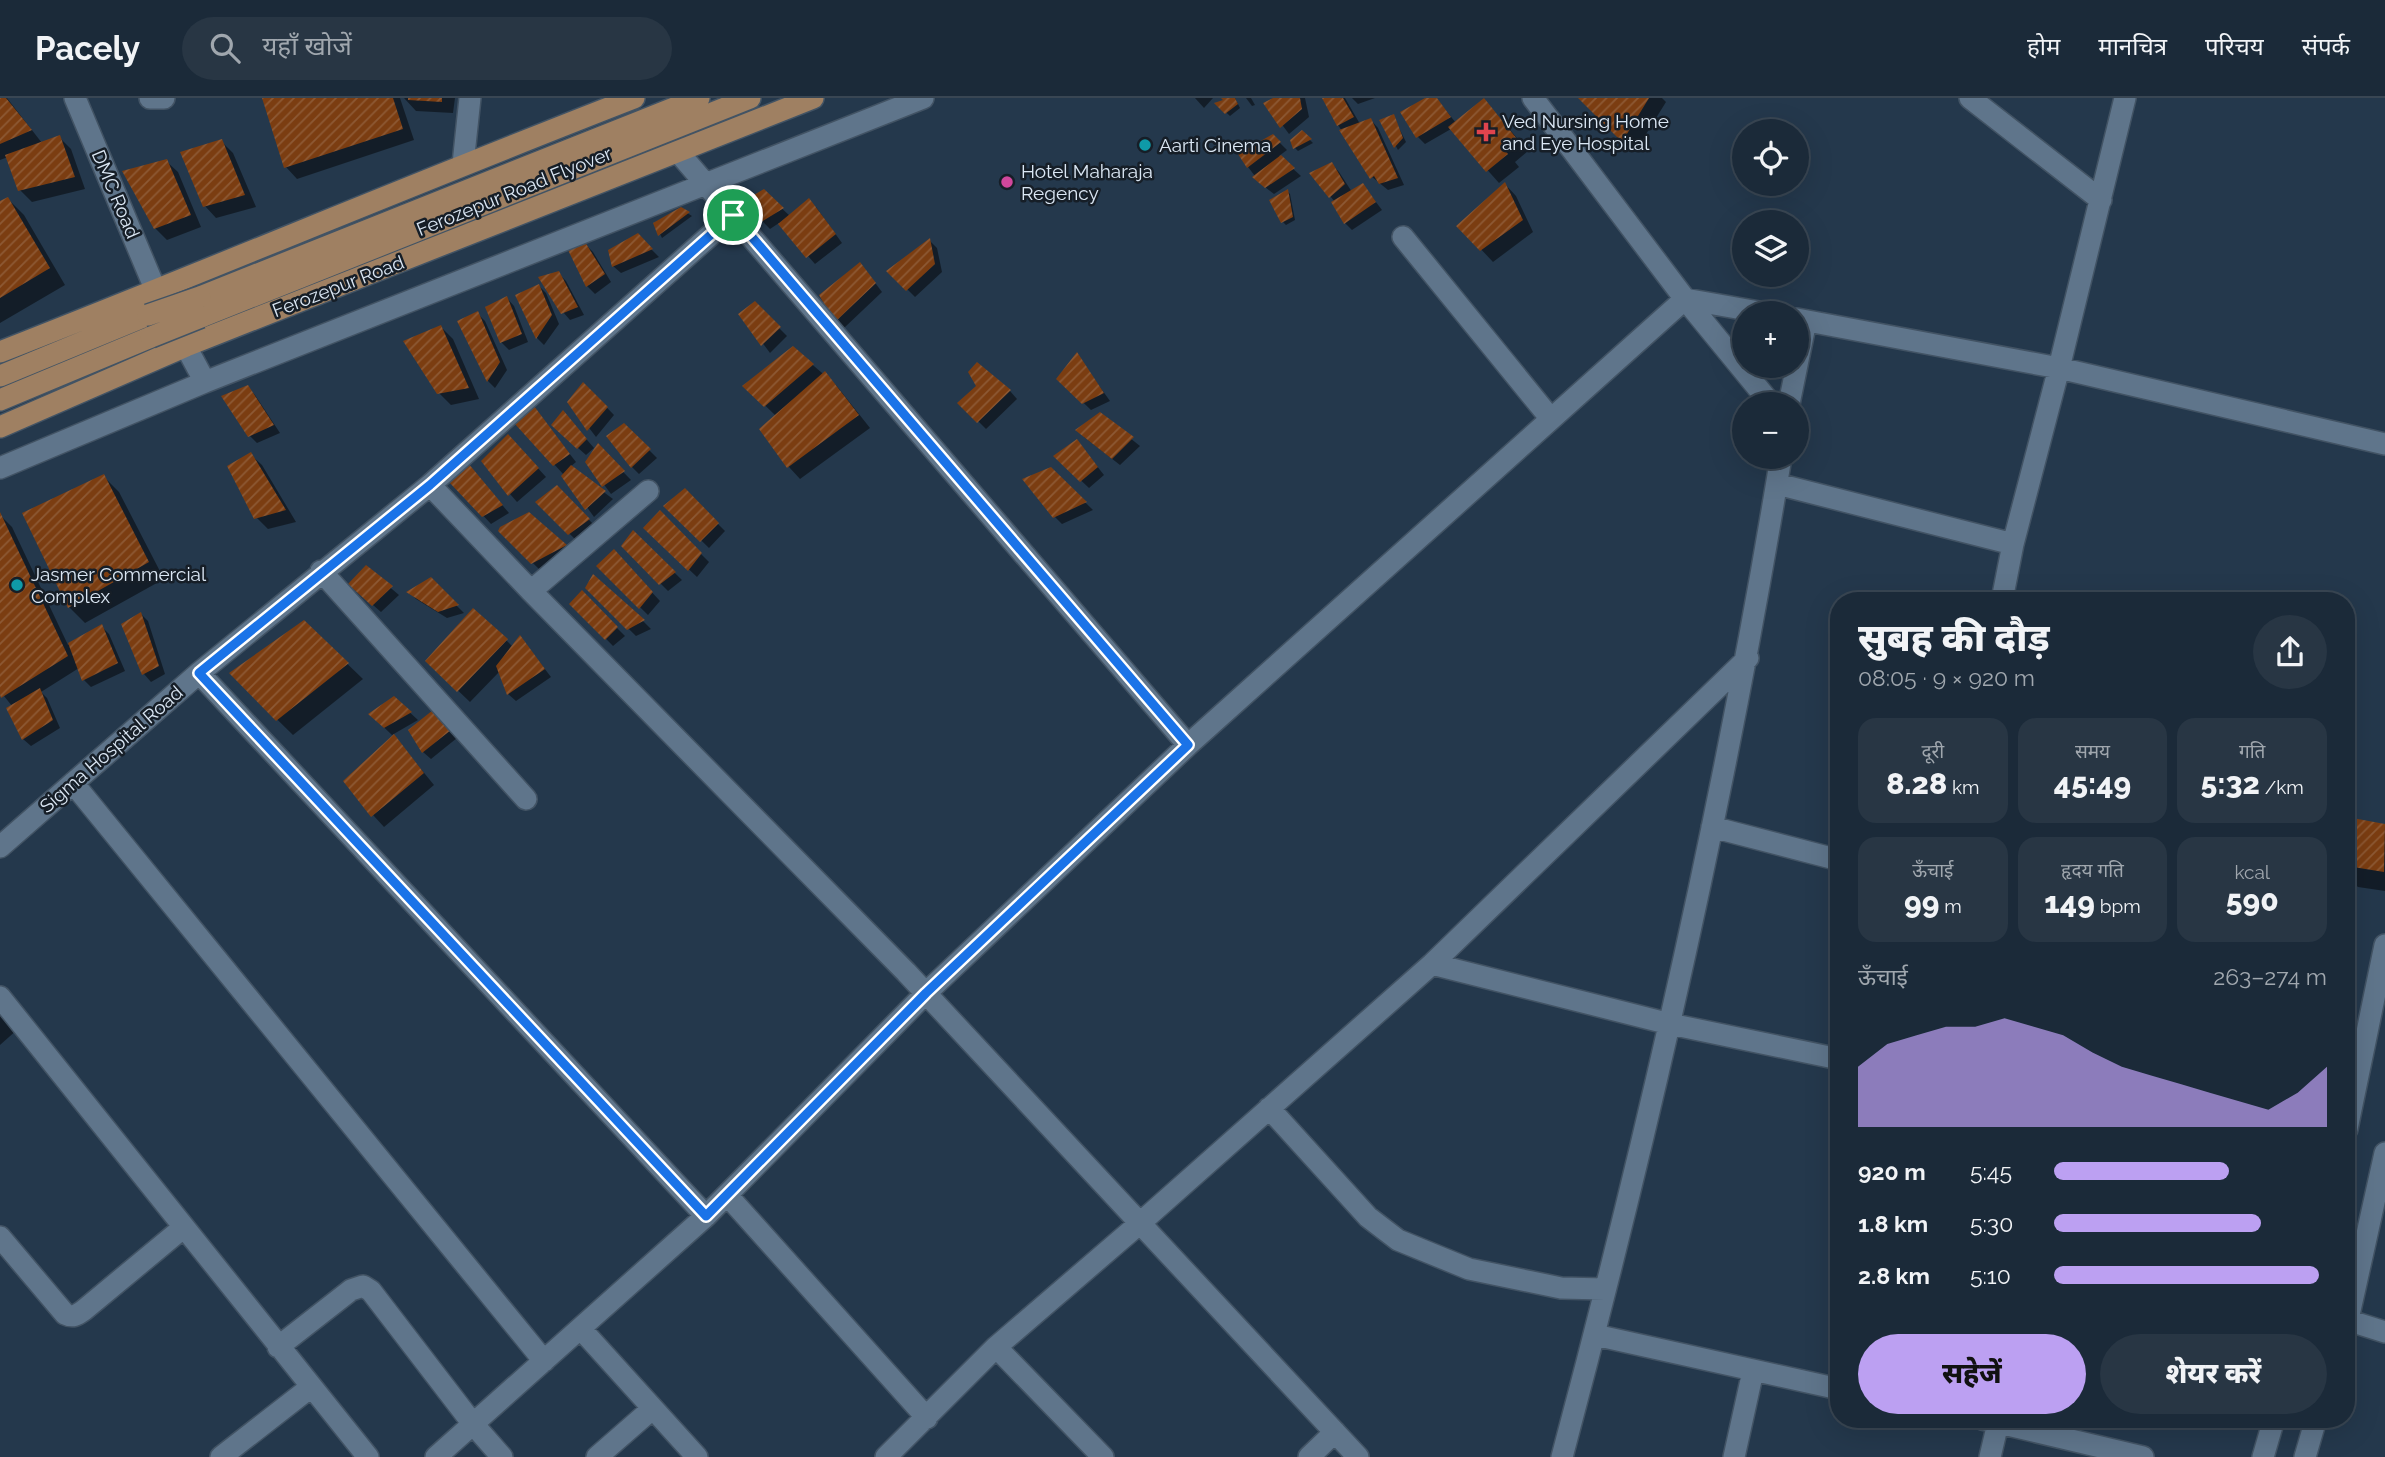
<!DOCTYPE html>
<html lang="hi">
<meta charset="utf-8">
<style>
body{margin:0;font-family:Raleway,"Noto Sans Devanagari",sans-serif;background:#283644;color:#f1f3f6;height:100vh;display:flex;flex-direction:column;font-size:26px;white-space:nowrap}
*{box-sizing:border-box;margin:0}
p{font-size:23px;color:#a0a7ae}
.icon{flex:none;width:38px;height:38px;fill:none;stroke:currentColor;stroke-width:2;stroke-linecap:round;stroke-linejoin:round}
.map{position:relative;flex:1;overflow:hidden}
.details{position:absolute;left:1830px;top:494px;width:525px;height:836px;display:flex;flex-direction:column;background:#1b2a39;border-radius:28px;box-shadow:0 7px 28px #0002,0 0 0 2px #394653}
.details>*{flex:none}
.fabs{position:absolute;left:1732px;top:21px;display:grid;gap:14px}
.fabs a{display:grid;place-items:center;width:77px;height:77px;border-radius:50%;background:#1b2a39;box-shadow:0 7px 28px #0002,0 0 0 2px #394653;font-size:35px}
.pin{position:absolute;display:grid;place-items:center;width:60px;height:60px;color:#fff;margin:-30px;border:4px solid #fff;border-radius:50%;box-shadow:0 2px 7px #0007}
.round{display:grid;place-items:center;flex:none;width:74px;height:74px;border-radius:37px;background:#283644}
.summary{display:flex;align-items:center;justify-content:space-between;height:119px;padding:0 28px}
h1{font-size:38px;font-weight:800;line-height:52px}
.figures{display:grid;grid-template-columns:repeat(3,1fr);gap:10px;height:119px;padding:7px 28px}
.figures div{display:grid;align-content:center;border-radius:18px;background:#283644;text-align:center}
.figures b{font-size:30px;font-weight:800}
.figures small{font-size:19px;font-weight:400}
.figures p{font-size:19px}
.chart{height:196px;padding:14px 28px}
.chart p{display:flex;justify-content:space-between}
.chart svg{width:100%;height:126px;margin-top:7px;fill:#bca0f2;opacity:.7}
.primary-button{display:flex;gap:14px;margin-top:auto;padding:14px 28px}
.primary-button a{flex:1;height:80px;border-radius:42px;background:#bca0f2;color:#111;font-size:28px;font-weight:800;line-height:80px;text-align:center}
.primary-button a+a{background:#283644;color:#f1f3f6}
ul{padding:0 28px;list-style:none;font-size:23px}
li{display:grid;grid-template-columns:112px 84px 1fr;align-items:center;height:52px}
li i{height:18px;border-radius:9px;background:#bca0f2}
header{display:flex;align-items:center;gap:42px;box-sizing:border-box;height:98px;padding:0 35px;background:#1b2a39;border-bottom:2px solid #394653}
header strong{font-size:33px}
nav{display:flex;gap:38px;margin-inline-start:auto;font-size:24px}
.search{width:490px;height:63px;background:#283644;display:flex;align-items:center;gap:18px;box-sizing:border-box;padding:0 24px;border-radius:38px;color:#a0a7ae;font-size:26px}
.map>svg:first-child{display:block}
.shadow{fill:#0007}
.building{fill:url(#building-hatch)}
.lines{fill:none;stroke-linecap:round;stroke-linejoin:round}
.minor-casing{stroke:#425364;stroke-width:24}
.major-casing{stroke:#425364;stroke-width:24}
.minor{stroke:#5f758b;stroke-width:21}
.major{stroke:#9f8062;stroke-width:21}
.major-bridge-casing{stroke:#425364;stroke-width:24;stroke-linecap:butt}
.major-bridge{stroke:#9f8062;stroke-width:21}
.route-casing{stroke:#fff;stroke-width:14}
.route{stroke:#1a73e8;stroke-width:9}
.health-dot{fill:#e0444e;stroke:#161e27;stroke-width:2.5}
.culture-dot{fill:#0f9aa8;stroke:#161e27;stroke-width:2.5}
.hotel-dot{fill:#d1479c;stroke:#161e27;stroke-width:2.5}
.labels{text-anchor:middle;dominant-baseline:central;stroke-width:5;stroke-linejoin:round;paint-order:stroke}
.poi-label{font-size:19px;fill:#dbe7f4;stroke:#161e27;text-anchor:start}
.street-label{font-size:19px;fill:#dbe7f4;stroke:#161e27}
</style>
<header>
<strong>Pacely</strong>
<div class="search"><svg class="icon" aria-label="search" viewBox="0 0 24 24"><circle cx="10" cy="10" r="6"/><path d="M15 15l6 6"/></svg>यहाँ खोजें</div>
<nav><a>होम</a><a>मानचित्र</a><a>परिचय</a><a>संपर्क</a></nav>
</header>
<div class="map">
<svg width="2385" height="1359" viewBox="0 0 2385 1359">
<defs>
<pattern id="building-hatch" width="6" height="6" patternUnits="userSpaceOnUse" patternTransform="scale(1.75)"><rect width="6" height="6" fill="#7b3d11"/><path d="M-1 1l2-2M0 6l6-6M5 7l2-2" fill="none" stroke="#8d5934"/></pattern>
</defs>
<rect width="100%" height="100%" fill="#24384c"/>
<path class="shadow" d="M 0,0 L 7,0 L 42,45 L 59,39 L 71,51 L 85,91 L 32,104 L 20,92 L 8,59 L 0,62 Z
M 264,0 L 400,0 L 414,42 L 297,81 L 286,69 Z
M 404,0 L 455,0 L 453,15 L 416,13 Z
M 1195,0 L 1213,0 L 1204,10 Z
M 1223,0 L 1235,0 L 1240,10 L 1230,18 L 1217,6 L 1225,3 Z
M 1246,0 L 1251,0 L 1255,7 L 1252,8 Z
M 1278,0 L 1305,0 L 1309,19 L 1289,36 L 1266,5 Z
M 1324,0 L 1345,0 L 1360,26 L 1371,22 L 1378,30 L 1404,87 L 1388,92 L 1372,79 L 1338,27 Z
M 1352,0 L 1375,0 L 1358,6 Z
M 1428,0 L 1436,0 L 1456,25 L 1495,14 L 1528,53 L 1515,64 L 1519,69 L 1499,85 L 1451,31 L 1425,46 L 1418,39 Z
M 1581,0 L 1662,0 L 1666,4 L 1635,54 Z
M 1393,18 L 1406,44 L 1398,52 L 1382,23 Z
M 1302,34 L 1313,45 L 1298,53 L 1295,50 Z
M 1273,38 L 1287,52 L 1279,58 L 1301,78 L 1274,96 L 1261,86 L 1248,69 Z
M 221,43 L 233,55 L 256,109 L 216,120 L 205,108 Z
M 166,63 L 178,74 L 201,129 L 167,142 L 155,130 Z
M 1332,66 L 1339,74 L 1352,94 L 1363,87 L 1382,112 L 1352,132 L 1345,125 L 1335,104 L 1330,98 Z
M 1505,86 L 1516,98 L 1533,134 L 1493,164 L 1459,128 Z
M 763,93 L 790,118 L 816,109 L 842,145 L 815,166 L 779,125 L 770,131 L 745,105 Z
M 1287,93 L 1290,96 L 1295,122 L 1286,127 L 1283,124 Z
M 8,101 L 24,117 L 65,187 L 0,225 L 0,105 Z
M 681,111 L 692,118 L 662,140 L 655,126 Z
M 637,137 L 659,159 L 621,175 L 613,168 Z
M 930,143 L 937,150 L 942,174 L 915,199 L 889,173 Z
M 585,146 L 593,154 L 611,184 L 595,196 L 587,188 L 570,152 Z
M 867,174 L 882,194 L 844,230 L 837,223 Z
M 558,175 L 566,183 L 584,217 L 570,222 L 563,214 Z
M 539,188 L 546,195 L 559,226 L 544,247 L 537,240 L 517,198 Z
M 507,200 L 514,208 L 528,244 L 509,252 L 501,244 Z
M 754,205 L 787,238 L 770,255 L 741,216 Z
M 478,216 L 485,223 L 507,272 L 495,290 L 488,283 L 459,224 Z
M 441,229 L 453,241 L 479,301 L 451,307 L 439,295 Z
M 793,250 L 836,287 L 870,330 L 800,381 L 789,369 L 761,331 L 776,318 L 745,288 Z
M 1077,257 L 1110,303 L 1091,312 L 1059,281 Z
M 584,286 L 614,317 L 596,339 L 570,305 Z
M 978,288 L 1010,293 L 1017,301 L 986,331 L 960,305 Z
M 247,289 L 255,297 L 280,335 L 257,345 L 250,338 Z
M 534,310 L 576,364 L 570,369 L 613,401 L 594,419 L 564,377 L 517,326 Z
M 1100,316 L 1140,348 L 1120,367 L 1084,339 Z
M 570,322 L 594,350 L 586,357 L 561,335 Z
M 624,327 L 657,360 L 639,376 L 632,369 Z
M 1077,343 L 1104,377 L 1089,390 L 1055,358 Z
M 516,346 L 546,379 L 517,404 L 510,396 Z
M 598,348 L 631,382 L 611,396 L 587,364 Z
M 250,356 L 262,367 L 296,424 L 268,431 L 256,419 Z
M 1051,371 L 1093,412 L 1062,426 L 1055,419 Z
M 475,375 L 509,415 L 491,426 L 452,384 Z
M 103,378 L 119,394 L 164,481 L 85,525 L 69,509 Z
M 557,389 L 596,429 L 577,443 L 537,404 Z
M 685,393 L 725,433 L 709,450 L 666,408 Z
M 660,415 L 709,464 L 697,479 L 645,430 Z
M 529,416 L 566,448 L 573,455 L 540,472 L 500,433 Z
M 0,417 L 12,429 L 68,547 L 102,529 L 109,536 L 125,573 L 91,589 L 84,582 L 79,570 L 41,594 L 47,600 L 60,630 L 31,648 L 23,641 L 12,608 L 0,593 Z
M 633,434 L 682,482 L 668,493 L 623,448 Z
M 621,461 L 660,503 L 648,517 L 598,468 Z
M 366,469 L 399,497 L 381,514 L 358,494 Z
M 594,479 L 644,524 L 651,531 L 636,538 L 587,490 Z
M 431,482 L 464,515 L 447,520 L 416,501 L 409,494 Z
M 582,495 L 625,538 L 613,548 L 572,506 Z
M 141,516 L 148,523 L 165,576 L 151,584 L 144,576 Z
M 304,524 L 363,581 L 293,637 L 231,576 Z
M 521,540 L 551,579 L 516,603 L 508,596 L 500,573 L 470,604 L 427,563 L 506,542 L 513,549 Z
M 394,600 L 418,622 L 392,637 L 371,617 Z
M 441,622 L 457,640 L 431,661 L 423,654 L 410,632 Z
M 394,638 L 434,687 L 384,729 L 373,717 Z
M 2347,721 L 2385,728 L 2385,793 L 2358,789 L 2347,778 Z
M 0,909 L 18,931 L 0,947 Z"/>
<path class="building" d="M 0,0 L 6,0 L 32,32 L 0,46 Z
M 262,0 L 393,0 L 403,31 L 284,70 Z
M 408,0 L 442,0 L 442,4 L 408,2 Z
M 1221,0 L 1235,0 L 1238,6 L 1225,16 L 1214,5 L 1223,2 Z
M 1273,0 L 1300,0 L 1302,11 L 1280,30 L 1263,5 Z
M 1322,0 L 1343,0 L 1354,19 L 1337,28 Z
M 1425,0 L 1437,0 L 1451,19 L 1416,40 L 1400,14 Z
M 1484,0 L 1517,41 L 1504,51 L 1508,56 L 1486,74 L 1448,29 Z
M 1578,0 L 1649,0 L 1622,44 Z
M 1394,16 L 1403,40 L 1394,50 L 1379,22 Z
M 1371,20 L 1398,80 L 1379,86 L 1374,78 L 1370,81 L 1339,32 Z
M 1302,32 L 1312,41 L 1293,51 L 1290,42 Z
M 1273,36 L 1281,44 L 1247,70 L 1238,56 Z
M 60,37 L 75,79 L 18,93 L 5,57 Z
M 222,41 L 245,97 L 203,109 L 180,54 Z
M 1281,57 L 1295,70 L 1265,90 L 1252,79 Z
M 167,61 L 191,117 L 154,131 L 122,73 Z
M 1332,64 L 1345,86 L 1329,100 L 1309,75 Z
M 1505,84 L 1523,122 L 1480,153 L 1456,128 Z
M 1363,85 L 1376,104 L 1344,126 L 1331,104 Z
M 764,91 L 784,110 L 761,124 L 742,104 Z
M 1288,91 L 1293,119 L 1281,125 L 1269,102 Z
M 8,99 L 50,170 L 0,200 L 0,103 Z
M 809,100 L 836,136 L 806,160 L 778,126 Z
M 681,109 L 690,114 L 658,138 L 653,125 Z
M 638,135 L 653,151 L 612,169 L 608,152 Z
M 930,140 L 935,166 L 906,193 L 886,173 Z
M 585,144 L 605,176 L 586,189 L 568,152 Z
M 860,164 L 876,185 L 835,224 L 819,197 Z
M 559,173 L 578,209 L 561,216 L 538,179 Z
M 539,186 L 552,217 L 536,241 L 515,197 Z
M 507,198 L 522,236 L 500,245 L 485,209 Z
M 755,203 L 781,229 L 761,248 L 738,216 Z
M 478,213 L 500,264 L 487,284 L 457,223 Z
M 441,227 L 469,290 L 437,296 L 403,243 Z
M 793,248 L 814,266 L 764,309 L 742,288 Z
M 1077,254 L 1104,295 L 1082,306 L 1056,281 Z
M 977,264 L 1011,292 L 977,325 L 957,305 L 976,288 L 968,274 Z
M 825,273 L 859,317 L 787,370 L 759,331 Z
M 583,284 L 608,309 L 587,333 L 567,304 Z
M 248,287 L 274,327 L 248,339 L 221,298 Z
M 534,308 L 570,356 L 553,368 L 515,326 Z
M 563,312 L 587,341 L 577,351 L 551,327 Z
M 1100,314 L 1134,339 L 1112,361 L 1075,332 Z
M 624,325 L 651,351 L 631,370 L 606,338 Z
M 508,336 L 539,370 L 508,398 L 481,363 Z
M 1077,341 L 1098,369 L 1080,384 L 1053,358 Z
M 598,345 L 625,373 L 602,389 L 585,364 Z
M 251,354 L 286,412 L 254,421 L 227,368 Z
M 468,365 L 503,407 L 482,419 L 449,384 Z
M 571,367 L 606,393 L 585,412 L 561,378 Z
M 1051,369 L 1087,404 L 1053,420 L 1022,381 Z
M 104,376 L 149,464 L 68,510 L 22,415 Z
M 557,387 L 590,421 L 568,437 L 535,404 Z
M 685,390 L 719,425 L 700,444 L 663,408 Z
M 660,412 L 702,455 L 688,473 L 643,430 Z
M 0,414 L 68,558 L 1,600 L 0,597 Z
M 529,414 L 567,447 L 531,466 L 498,433 L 500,429 Z
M 633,432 L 676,474 L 659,487 L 621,448 Z
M 614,451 L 653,494 L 639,511 L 596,468 Z
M 366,467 L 393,488 L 372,508 L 348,486 Z
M 593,476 L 645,522 L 627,532 L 585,490 Z
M 431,479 L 459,507 L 438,514 L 406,494 Z
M 582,492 L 618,529 L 605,542 L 569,506 Z
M 473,510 L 508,541 L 457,594 L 425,563 Z
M 141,514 L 159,568 L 142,577 L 121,526 Z
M 304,522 L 349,565 L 276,623 L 229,575 Z
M 102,526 L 118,565 L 82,583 L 68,545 Z
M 520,537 L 545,571 L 507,597 L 496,568 Z
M 40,590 L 53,622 L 22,642 L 6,610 Z
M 394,598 L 412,614 L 384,630 L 368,616 Z
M 433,612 L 451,632 L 422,655 L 408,632 Z
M 394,636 L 424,675 L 371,719 L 343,683 Z
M 2347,719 L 2385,726 L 2384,774 L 2347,768 Z"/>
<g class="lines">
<defs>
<path id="minor" d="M 150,0 L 164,0
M 1533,0 L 1685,201 L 1771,306
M 1970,0 L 2101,102
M 679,55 L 1188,647 L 1685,201 L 1765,215
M 463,66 L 470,0
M 1403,139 L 1551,321
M 1797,221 L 2059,270 L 2385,346
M 205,284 L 923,0
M 1789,306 L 1806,223
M 0,370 L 205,284 L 156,193 L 75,0
M 1777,386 L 2013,446
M 430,387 L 531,493 L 906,874 L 1358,1359
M 321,473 L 526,701
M 531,493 L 648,393
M 2002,502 L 2013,446 L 2059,270 L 2125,0
M 199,575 L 706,1118
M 73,685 L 544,1263
M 1712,729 L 1839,762
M 0,749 L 199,575 L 430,387 L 733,117
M 1432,866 L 1670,926 L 1839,961
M 0,899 L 368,1359
M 1269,1010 L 1368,1119 L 1398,1142 L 1469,1171 L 1561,1190 L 1605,1191
M 2347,1031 L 2385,847
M 727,1097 L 927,1320
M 0,1139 L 65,1216 C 73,1220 77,1217 84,1212 L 184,1129
M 2347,1222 L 2385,1234
M 2347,1226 L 2385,1055
M 581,1231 L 697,1359
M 1595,1237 L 1839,1291
M 278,1249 L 351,1192 L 363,1188 L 371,1193 L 473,1326 L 502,1359
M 996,1249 L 1103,1359
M 1982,1321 L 2143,1359
M 221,1359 L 311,1289
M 436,1359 L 706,1118 L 926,895 L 1188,647
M 597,1359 L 652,1311
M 886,1359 L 996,1249 L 1139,1126 L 1432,866 L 1748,560
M 1309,1359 L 1335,1334
M 1562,1359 C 1650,1029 1726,696 1781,359
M 1734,1359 L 1753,1273
M 1990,1359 L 1998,1325
M 2263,1359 L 2274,1321
M 2305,1359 L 2316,1321"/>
<path id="major" d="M 200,199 L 699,0
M 201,219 L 750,0
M 0,254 C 212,171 422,82 634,0
M 0,278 L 148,217
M 0,302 L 151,239
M 0,329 L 186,248 L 813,0"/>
</defs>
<use href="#minor" class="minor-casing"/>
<use href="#major" class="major-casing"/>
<use href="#minor" class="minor"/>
<use href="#major" class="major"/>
<defs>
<path id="major-bridge" d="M 148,217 L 200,199
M 151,239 L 201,219"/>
</defs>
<use href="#major-bridge" class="major-bridge-casing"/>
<use href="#major-bridge" class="major-bridge"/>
</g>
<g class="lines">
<defs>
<path id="route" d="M 733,117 L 1188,647 L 926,895 L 706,1118 L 199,575 L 430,387 Z"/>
</defs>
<use href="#route" class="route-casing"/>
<use href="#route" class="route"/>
</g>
<path class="health-dot" d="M1482.5 23.5h7v7h7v7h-7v7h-7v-7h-7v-7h7z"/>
<g class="culture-dot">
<circle cx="1145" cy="47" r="7"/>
<circle cx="17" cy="487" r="7"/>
</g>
<circle class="hotel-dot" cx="1007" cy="84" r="7"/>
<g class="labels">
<g class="poi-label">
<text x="1502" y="23">Ved Nursing Home<tspan x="1502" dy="22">and Eye Hospital</tspan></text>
<text x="1159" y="47">Aarti Cinema</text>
<text x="1021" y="73">Hotel Maharaja<tspan x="1021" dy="22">Regency</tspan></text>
<text x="31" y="476">Jasmer Commercial<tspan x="31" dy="22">Complex</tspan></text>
</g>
<g class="street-label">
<text transform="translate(514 93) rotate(-22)">Ferozepur Road Flyover</text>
<text transform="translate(116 96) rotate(67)">DMC Road</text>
<text transform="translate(338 188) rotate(-21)">Ferozepur Road</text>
<text transform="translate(111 651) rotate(-41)">Sigma Hospital Road</text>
</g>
</g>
</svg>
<div class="fabs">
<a><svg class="icon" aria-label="locate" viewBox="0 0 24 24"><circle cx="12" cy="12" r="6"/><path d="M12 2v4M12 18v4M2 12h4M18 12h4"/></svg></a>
<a><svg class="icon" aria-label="layers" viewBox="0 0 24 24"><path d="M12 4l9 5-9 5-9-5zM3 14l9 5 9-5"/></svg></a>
<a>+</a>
<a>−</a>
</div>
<div class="pin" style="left:733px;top:117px;background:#1e9e55"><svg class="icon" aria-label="arrive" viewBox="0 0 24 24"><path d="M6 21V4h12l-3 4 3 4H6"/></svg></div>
<section class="details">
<div class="summary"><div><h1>सुबह की दौड़</h1><p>08:05 · 9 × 920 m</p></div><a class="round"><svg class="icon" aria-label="share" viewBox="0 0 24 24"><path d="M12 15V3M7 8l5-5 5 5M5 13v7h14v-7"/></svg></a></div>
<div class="figures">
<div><p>दूरी</p><b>8.28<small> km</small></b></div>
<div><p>समय</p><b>45:49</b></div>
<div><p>गति</p><b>5:32<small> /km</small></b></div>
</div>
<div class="figures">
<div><p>ऊँचाई</p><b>99<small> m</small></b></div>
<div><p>हृदय गति</p><b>149<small> bpm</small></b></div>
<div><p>kcal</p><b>590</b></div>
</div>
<div class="chart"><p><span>ऊँचाई</span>263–274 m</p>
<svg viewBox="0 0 160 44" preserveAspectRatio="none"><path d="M0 44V23L10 15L20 12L30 9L40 9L50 6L60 9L70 12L80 18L90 23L100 26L110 29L120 32L130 35L140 38L150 32L160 23V44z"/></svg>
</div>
<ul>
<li><b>920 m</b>5:45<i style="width:64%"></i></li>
<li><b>1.8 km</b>5:30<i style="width:76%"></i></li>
<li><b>2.8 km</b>5:10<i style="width:97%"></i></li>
</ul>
<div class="primary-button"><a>सहेजें</a><a>शेयर करें</a></div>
</section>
</div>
